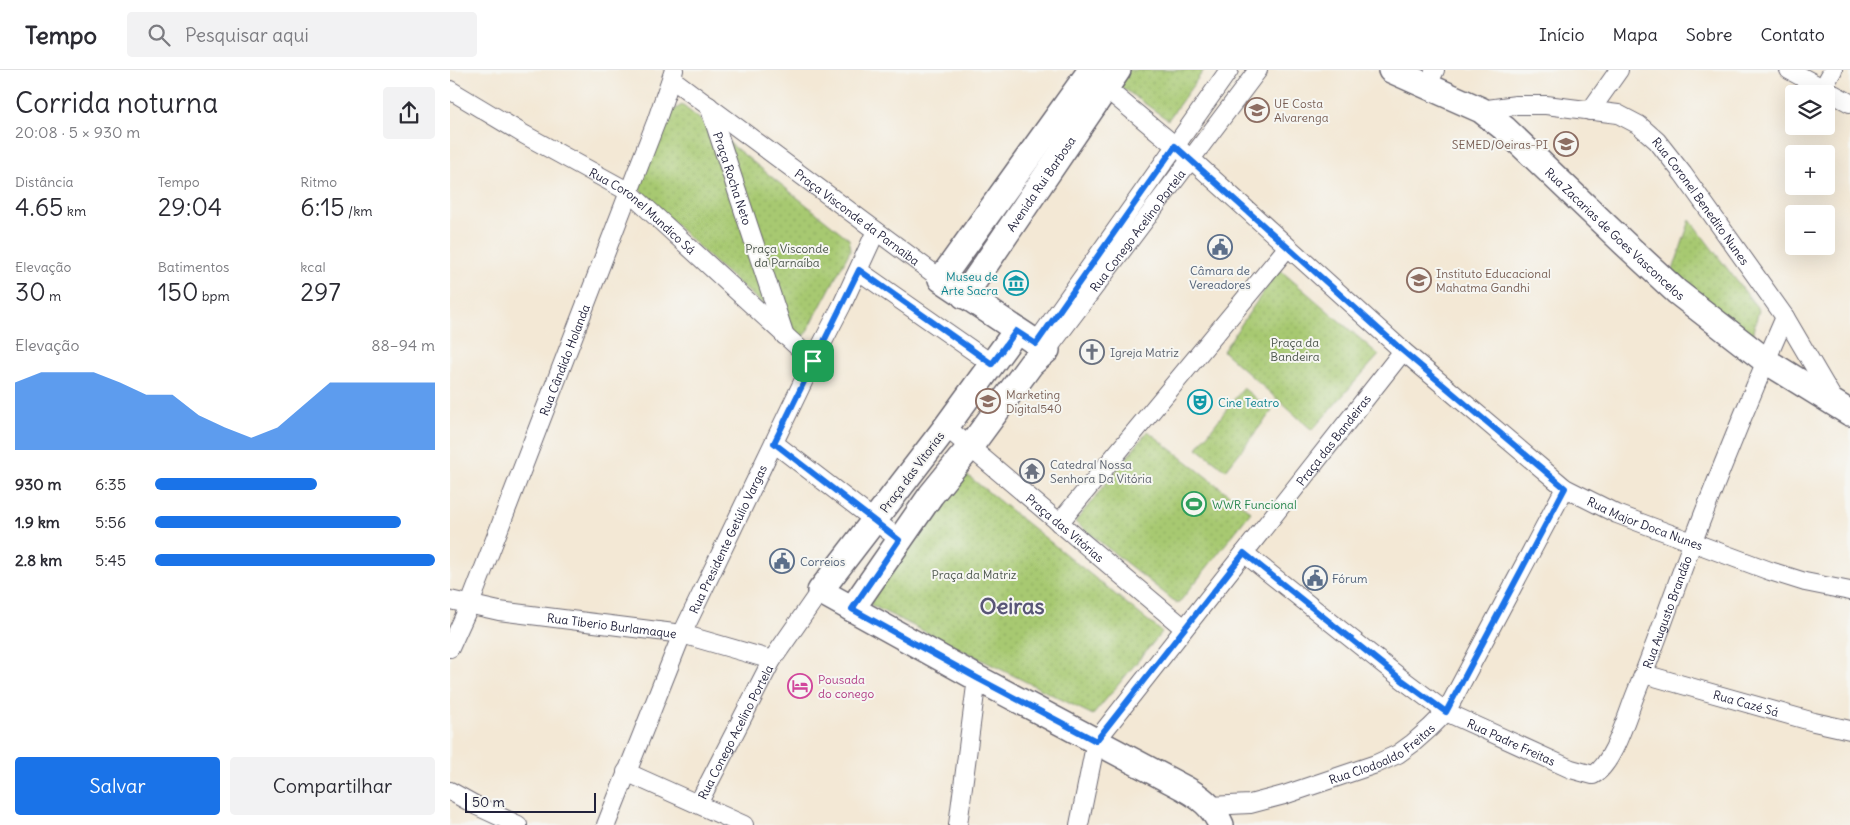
<!DOCTYPE html>
<html lang="pt">
<meta charset="utf-8">
<style>
body{margin:0;font-family:Delius,sans-serif;background:#f2f2f3;color:#2b2b33;height:100vh;display:flex;flex-direction:column;font-size:19px;white-space:nowrap}
*{box-sizing:border-box;margin:0}
p{font-size:16px;color:#7c7c81}
.icon{flex:none;width:28px;height:28px;fill:none;stroke:currentColor;stroke-width:2;stroke-linecap:round;stroke-linejoin:round}
.map{position:relative;flex:1;overflow:hidden}
.panel{display:flex;flex-direction:column;background:#fff;width:450px}
.panel>*{flex:none}
.fabs{position:absolute;left:1335px;top:15px;display:grid;gap:10px}
.fabs a{display:grid;place-items:center;width:50px;height:50px;border-radius:5px;background:#fff;box-shadow:0 5px 20px #0002;font-size:25px}
.scale{position:absolute;left:15px;bottom:12px;width:131px;box-sizing:border-box;padding-left:5px;border:2px solid #22223b;border-top:0;font-size:14px;line-height:18px;white-space:nowrap;color:#22223b;-webkit-text-stroke:4px #f6f6f2;paint-order:stroke}
.pin{position:absolute;display:grid;place-items:center;width:42px;height:42px;color:#fff;margin:-21px;border-radius:10px;box-shadow:0 2px 8px #0006}
.round{display:grid;place-items:center;flex:none;width:52px;height:52px;border-radius:5px;background:#f2f2f3}
.overview{display:flex;align-items:center;justify-content:space-between;height:85px;padding:0 15px}
h1{font-size:28px;font-weight:600;line-height:38px}
.figures{display:grid;grid-template-columns:repeat(3,1fr);gap:8px;height:85px;padding:5px 15px}
.figures div{display:grid;align-content:center}
.figures b{font-size:25px;font-weight:600}
.figures small{font-size:14px;font-weight:400}
.figures p{font-size:14px}
.chart{height:140px;padding:10px 15px}
.chart p{display:flex;justify-content:space-between}
.chart svg{width:100%;height:90px;margin-top:5px;fill:#1a73e8;opacity:.7}
.button{display:flex;gap:10px;margin-top:auto;padding:10px 15px}
.button a{flex:1;height:58px;border-radius:5px;background:#1a73e8;color:#fff;font-size:20px;font-weight:600;line-height:58px;text-align:center}
.button a+a{background:#f2f2f3;color:#2b2b33}
ul{padding:0 15px;list-style:none;font-size:16px}
li{display:grid;grid-template-columns:80px 60px 1fr;align-items:center;height:38px}
li i{height:12px;border-radius:6px;background:#1a73e8}
header{display:flex;align-items:center;gap:30px;box-sizing:border-box;height:70px;padding:0 25px;background:#fff;border-bottom:1px solid #e1e1e2}
header strong{font-size:24px}
nav{display:flex;gap:28px;margin-inline-start:auto;font-size:18px}
.search{width:350px;height:45px;background:#f2f2f3;display:flex;align-items:center;gap:12px;box-sizing:border-box;padding:0 18px;border-radius:5px;color:#7c7c81;font-size:19px}
main{display:flex;flex:1;min-height:0}
.map>svg:first-child{display:block}
.park{fill:url(#park-dots);stroke:#647656}
.lines{fill:none;stroke-linecap:round;stroke-linejoin:round}
.street-casing{stroke:#6b6771;stroke-width:20}
.secondary-casing{stroke:#6b6771;stroke-width:28}
.street{stroke:#fff;stroke-width:18}
.secondary{stroke:#fff;stroke-width:25}
.route-casing{stroke:#fff;stroke-width:10}
.route{stroke:#1a73e8;stroke-width:6}
.labels{text-anchor:middle;dominant-baseline:central;stroke-width:4;stroke-linejoin:round;paint-order:stroke}
.education-label{font-size:12px;fill:#785e54;stroke:#f6f6f2;text-anchor:start}
.street-label{font-size:12px;fill:#22223b;stroke:#f6f6f2}
.park-label{font-size:12px;fill:#4a544b;stroke:#f6f6f2}
.service-label{font-size:12px;fill:#4e5e75;stroke:#f6f6f2;text-anchor:start}
.culture-label{font-size:12px;fill:#0d838f;stroke:#f6f6f2;text-anchor:end}
.worship-label{font-size:12px;fill:#5b616d;stroke:#f6f6f2;text-anchor:start}
.leisure-label{font-size:12px;fill:#27864d;stroke:#f6f6f2;text-anchor:start}
.hotel-label{font-size:12px;fill:#b23c85;stroke:#f6f6f2;text-anchor:start}
.town-label{font-size:22px;font-weight:bold;fill:#585576;stroke:#f6f6f2}
</style>
<header>
<strong>Tempo</strong>
<div class="search"><svg class="icon" aria-label="search" viewBox="0 0 24 24"><circle cx="10" cy="10" r="6"/><path d="M15 15l6 6"/></svg>Pesquisar aqui</div>
<nav><a>Início</a><a>Mapa</a><a>Sobre</a><a>Contato</a></nav>
</header>
<main>
<section class="panel">
<div class="overview"><div><h1>Corrida noturna</h1><p>20:08 · 5 × 930 m</p></div><a class="round"><svg class="icon" aria-label="share" viewBox="0 0 24 24"><path d="M12 15V3M7 8l5-5 5 5M5 13v7h14v-7"/></svg></a></div>
<div class="figures">
<div><p>Distância</p><b>4.65<small> km</small></b></div>
<div><p>Tempo</p><b>29:04</b></div>
<div><p>Ritmo</p><b>6:15<small> /km</small></b></div>
</div>
<div class="figures">
<div><p>Elevação</p><b>30<small> m</small></b></div>
<div><p>Batimentos</p><b>150<small> bpm</small></b></div>
<div><p>kcal</p><b>297</b></div>
</div>
<div class="chart"><p><span>Elevação</span>88–94 m</p>
<svg viewBox="0 0 160 44" preserveAspectRatio="none"><path d="M0 44V11L10 6L20 6L30 6L40 11L50 17L60 17L70 27L80 33L90 38L100 33L110 22L120 11L130 11L140 11L150 11L160 11V44z"/></svg>
</div>
<ul>
<li><b>930 m</b>6:35<i style="width:58%"></i></li>
<li><b>1.9 km</b>5:56<i style="width:88%"></i></li>
<li><b>2.8 km</b>5:45<i style="width:100%"></i></li>
</ul>
<div class="button"><a>Salvar</a><a>Compartilhar</a></div>
</section>
<div class="map">
<svg width="1400" height="755" viewBox="0 0 1400 755">
<defs>
<pattern id="park-dots" width="8" height="8" patternUnits="userSpaceOnUse" patternTransform="scale(1.25)"><rect width="8" height="8" fill="#a7c971"/><path d="M2 2h.1M6 6h.1" fill="none" stroke="#8fac63" stroke-width="1.8" stroke-linecap="round"/></pattern>
</defs>
<rect width="100%" height="100%" fill="#f6f6f2"/>
<filter id="ink" filterUnits="userSpaceOnUse"><feTurbulence type="fractalNoise" baseFrequency=".02" numOctaves="2"/><feDisplacementMap in="SourceGraphic" scale="10" xChannelSelector="R" yChannelSelector="G"/><feConvolveMatrix kernelMatrix="1 2 1 2 8 2 1 2 1" color-interpolation-filters="sRGB"/></filter>
<filter id="wash" filterUnits="userSpaceOnUse"><feTurbulence type="fractalNoise" baseFrequency=".0096" numOctaves="4" result="noise"/><feDisplacementMap in="SourceGraphic" scale="20" xChannelSelector="R" yChannelSelector="G"/><feGaussianBlur stdDeviation="1.12" result="paint"/><feColorMatrix in="noise" values="0 0 0 0 0 0 0 0 0 0 0 0 0 0 0 0 0 1.4 0 .05"/><feComposite in="paint" operator="in"/></filter>
<g filter="url(#wash)">
<rect width="100%" height="100%" fill="#f3e8d5"/>
<path class="park" d="M 671,0 L 754,0 L 718,50 L 663,11 Z
M 232,35 L 399,169 L 401,179 L 353,269 L 263,191 L 180,110 L 206,52 Z
M 1240,150 L 1309,240 L 1298,279 L 1220,209 Z
M 829,199 L 929,285 L 862,360 L 773,281 Z
M 793,318 L 822,341 L 776,400 L 747,378 Z
M 698,361 L 801,442 L 728,534 L 625,452 Z
M 506,396 L 712,562 L 643,645 L 415,532 Z"/>
</g>
<g filter="url(#ink)">
<g class="lines">
<defs>
<g id="street">
<path d="M 1339,0 L 1400,33"/>
<path id="s1" d="M 222,9 L 491,209"/>
<path id="s2" d="M 647,11 L 741,89 L 953,281 L 1115,418 L 1167,444 L 1320,501 L 1355,512 L 1400,521"/>
<path d="M 977,16 L 985,0"/>
<path d="M 1373,18 L 1383,0"/>
<path id="s3" d="M 0,20 L 75,65 L 179,122 L 363,291"/>
<path id="s4" d="M 259,36 L 335,266"/>
<path id="s5" d="M 1031,40 L 1066,35 L 1096,35 L 1168,44 L 1189,55 L 1207,71 L 1233,104 L 1335,247 L 1385,332"/>
<path d="M 1140,41 L 1169,0"/>
<path d="M 409,201 L 542,294"/>
<path d="M 586,273 L 779,0"/>
<path id="s6" d="M 597,280 L 808,0"/>
<path id="s7" d="M 496,357 L 734,558"/>
<path d="M 324,373 L 449,469"/>
<path d="M 609,453 L 837,178"/>
<path id="s8" d="M 794,483 L 952,609 L 996,642 L 1121,699 L 1143,705 C 1163,695 1177,645 1186,623 C 1206,574 1223,524 1242,474 C 1271,398 1302,322 1335,247"/>
<path id="s9" d="M 0,530 L 49,541 L 232,564 L 322,590"/>
<path id="s10" d="M 0,578 L 20,534 L 206,52 L 224,0"/>
<path id="s11" d="M 1194,604 L 1364,652 L 1400,660"/>
<path d="M 176,702 L 294,755"/>
<path d="M 0,721 L 27,736 L 68,755"/>
<path id="s12" d="M 248,734 L 322,590 L 370,521"/>
<path id="s13" d="M 760,736 L 800,734 L 834,725 L 926,694 L 948,684 L 963,673 L 980,658 L 996,642 L 1115,418"/>
<path id="s14" d="M 156,755 L 232,564 L 363,291 L 392,235 L 426,161"/>
<path d="M 508,755 L 527,608"/>
<path id="s15" d="M 629,755 L 646,671 L 953,281"/>
</g>
<g id="secondary">
<path id="s16" d="M 941,0 L 1031,40 L 1055,59 L 1173,172 L 1227,222 L 1316,291 L 1400,343"/>
<path id="s17" d="M 514,226 L 668,0"/>
<path d="M 566,261 L 496,357 L 370,521 L 527,608 L 734,718 C 750,727 763,736 771,755"/>
<path d="M 402,539 L 481,425 L 520,377 L 581,294 L 597,280 L 491,209 L 641,0"/>
</g>
</defs>
<use href="#street" class="street-casing"/>
<use href="#secondary" class="secondary-casing"/>
<use href="#street" class="street"/>
<use href="#secondary" class="secondary"/>
</g>
</g>
<g class="lines" filter="url(#ink)">
<defs>
<path id="route" d="M 725,76 L 953,281 L 1115,418 L 996,642 L 952,610 L 794,483 L 646,671 L 527,608 L 402,539 L 449,470 L 324,373 L 409,200 L 542,294 L 566,261 L 586,274 Z"/>
</defs>
<use href="#route" class="route-casing"/>
<use href="#route" class="route"/>
</g>
<defs>
<symbol id="school-ring" viewBox="-11 -11 22 22"><circle r="9.5" fill="#f6f6f2" stroke="#8d6e63" stroke-width="1.5"/><path d="M0-5L7-2L0 1L-7-2ZM-4 1L0 2.5L4 1V4Q0 6-4 4Z" fill="#8d6e63"/></symbol>
<symbol id="civic-ring" viewBox="-11 -11 22 22"><circle r="9.5" fill="#f6f6f2" stroke="#5c6f8a" stroke-width="1.5"/><path d="M-.6-6.5H3V-4.5H.6V-3L4-1V1h2V6H-6V1h2V-1L-.6-3ZM-1.2 2.5V6h2.4V2.5Z" fill="#5c6f8a"/></symbol>
<symbol id="museum-ring" viewBox="-11 -11 22 22"><circle r="9.5" fill="#f6f6f2" stroke="#0f9aa8" stroke-width="1.5"/><path d="M0-6L6-3V-2H-6V-3ZM-5-1h2V3h-2ZM-1-1h2V3h-2ZM3-1h2V3H3ZM-6 4H6V6H-6Z" fill="#0f9aa8"/></symbol>
<symbol id="church-ring" viewBox="-11 -11 22 22"><circle r="9.5" fill="#f6f6f2" stroke="#6b7280" stroke-width="1.5"/><path d="M-1.2-6h2.4v3.5h3.3v2.4h-3.3V6h-2.4V-.1h-3.3v-2.4h3.3Z" fill="#6b7280"/></symbol>
<symbol id="university-ring" viewBox="-11 -11 22 22"><circle r="9.5" fill="#f6f6f2" stroke="#8d6e63" stroke-width="1.5"/><path d="M0-5L7-2L0 1L-7-2ZM-4 1L0 2.5L4 1V4Q0 6-4 4Z" fill="#8d6e63"/></symbol>
<symbol id="theatre-ring" viewBox="-11 -11 22 22"><circle r="9.5" fill="#f6f6f2" stroke="#0f9aa8" stroke-width="1.5"/><path d="M-5-5.5Q0-4 5-5.5V0Q5 5 0 6Q-5 5-5 0ZM-3.3-2.5H-1v1.5H-3.3ZM1-2.5H3.3v1.5H1ZM-2.8 1Q0 5.5 2.8 1Z" fill="#0f9aa8"/></symbol>
<symbol id="temple-ring" viewBox="-11 -11 22 22"><circle r="9.5" fill="#f6f6f2" stroke="#6b7280" stroke-width="1.5"/><path d="M0-6L5-2H3V0L6.5 2.5H4V6H1.5V3h-3V6H-4V2.5H-6.5L-3 0V-2H-5Z" fill="#6b7280"/></symbol>
<symbol id="stadium-ring" viewBox="-11 -11 22 22"><circle r="9.5" fill="#f6f6f2" stroke="#2e9e5b" stroke-width="1.5"/><path d="M0-5a6.5 5 0 1 0 0 10a6.5 5 0 1 0 0-10ZM-3.5-1.8h7v3.6h-7Z" fill="#2e9e5b"/></symbol>
<symbol id="hotel-ring" viewBox="-11 -11 22 22"><circle r="9.5" fill="#f6f6f2" stroke="#d1479c" stroke-width="1.5"/><path d="M-6-4.5h1.5V1H6V5H4.5V3h-9V5H-6ZM-4 0a1.8 1.8 0 1 1 3.6 0ZM.5 0V-2.5h3Q6-2.5 6 0Z" fill="#d1479c"/></symbol>
</defs>
<g fill-rule="evenodd">
<use href="#school-ring" x="793" y="26" width="28" height="28"/>
<use href="#school-ring" x="1102" y="60" width="28" height="28"/>
<use href="#civic-ring" x="756" y="163" width="28" height="28"/>
<use href="#school-ring" x="955" y="196" width="28" height="28"/>
<use href="#museum-ring" x="552" y="199" width="28" height="28"/>
<use href="#church-ring" x="628" y="268" width="28" height="28"/>
<use href="#university-ring" x="524" y="317" width="28" height="28"/>
<use href="#theatre-ring" x="736" y="318" width="28" height="28"/>
<use href="#temple-ring" x="568" y="387" width="28" height="28"/>
<use href="#stadium-ring" x="730" y="420" width="28" height="28"/>
<use href="#civic-ring" x="318" y="477" width="28" height="28"/>
<use href="#civic-ring" x="851" y="494" width="28" height="28"/>
<use href="#hotel-ring" x="336" y="602" width="28" height="28"/>
</g>
<g class="labels">
<g class="education-label">
<text x="824" y="33">UE Costa<tspan x="824" dy="14">Alvarenga</tspan></text>
<text x="1098" y="74" text-anchor="end">SEMED/Oeiras-PI</text>
<text x="986" y="203">Instituto Educacional<tspan x="986" dy="14">Mahatma Gandhi</tspan></text>
<text x="556" y="324">Marketing<tspan x="556" dy="14">Digital540</tspan></text>
</g>
<g class="street-label">
<text stroke="none"><textPath href="#s4" startOffset="76">Praça Rocha Neto</textPath></text>
<text stroke="none"><textPath href="#s17" startOffset="136">Avenida Rui Barbosa</textPath></text>
<text stroke="none"><textPath href="#s5" startOffset="260">Rua Coronel Benedito Nunes</textPath></text>
<text stroke="none"><textPath href="#s3" startOffset="228">Rua Coronel Mundico Sá</textPath></text>
<text stroke="none"><textPath href="#s1" startOffset="231">Praça Visconde da Parnaiba</textPath></text>
<text stroke="none"><textPath href="#s6" startOffset="150">Rua Conego Acelino Portela</textPath></text>
<text stroke="none"><textPath href="#s16" startOffset="281">Rua Zacarias de Goes Vasconcelos</textPath></text>
<text stroke="none"><textPath href="#s10" startOffset="310">Rua Cândido Holanda</textPath></text>
<text stroke="none"><textPath href="#s15" startOffset="469">Praça das Bandeiras</textPath></text>
<text transform="translate(462 402) rotate(-53)">Praça das Vitorias</text>
<text stroke="none"><textPath href="#s2" startOffset="708">Rua Major Doca Nunes</textPath></text>
<text stroke="none"><textPath href="#s7" startOffset="156">Praça das Vitórias</textPath></text>
<text stroke="none"><textPath href="#s14" startOffset="311">Rua Presidente Getúlio Vargas</textPath></text>
<text stroke="none"><textPath href="#s8" startOffset="598">Rua Augusto Brandão</textPath></text>
<text stroke="none"><textPath href="#s9" startOffset="164">Rua Tiberio Burlamaque</textPath></text>
<text stroke="none"><textPath href="#s11" startOffset="106">Rua Cazé Sá</textPath></text>
<text stroke="none"><textPath href="#s12" startOffset="81">Rua Conego Acelino Portela</textPath></text>
<text stroke="none"><textPath href="#s8" startOffset="329">Rua Padre Freitas</textPath></text>
<text stroke="none"><textPath href="#s13" startOffset="182">Rua Clodoaldo Freitas</textPath></text>
</g>
<g class="park-label">
<text x="337" y="178">Praça Visconde<tspan x="337" dy="14">da Parnaíba</tspan></text>
<text x="845" y="272">Praça da<tspan x="845" dy="14">Bandeira</tspan></text>
<text x="524" y="504">Praça da Matriz</text>
</g>
<g class="service-label">
<text x="770" y="200" text-anchor="middle">Câmara de<tspan x="770" dy="14">Vereadores</tspan></text>
<text x="350" y="491">Correios</text>
<text x="882" y="508">Fórum</text>
</g>
<g class="culture-label">
<text x="548" y="206">Museu de<tspan x="548" dy="14">Arte Sacra</tspan></text>
<text x="768" y="332" text-anchor="start">Cine Teatro</text>
</g>
<g class="worship-label">
<text x="660" y="282">Igreja Matriz</text>
<text x="600" y="394">Catedral Nossa<tspan x="600" dy="14">Senhora Da Vitória</tspan></text>
</g>
<g class="leisure-label">
<text x="762" y="434">WWR Funcional</text>
</g>
<g class="hotel-label">
<text x="368" y="609">Pousada<tspan x="368" dy="14">do conego</tspan></text>
</g>
<g class="town-label">
<text x="562" y="536">Oeiras</text>
</g>
</g>
</svg>
<div class="fabs">
<a><svg class="icon" aria-label="layers" viewBox="0 0 24 24"><path d="M12 4l9 5-9 5-9-5zM3 14l9 5 9-5"/></svg></a>
<a>+</a>
<a>−</a>
</div>
<div class="scale">50 m</div>
<div class="pin" style="left:363px;top:291px;background:#1e9e55"><svg class="icon" aria-label="arrive" viewBox="0 0 24 24"><path d="M6 21V4h12l-3 4 3 4H6"/></svg></div>
</div>
</main>
